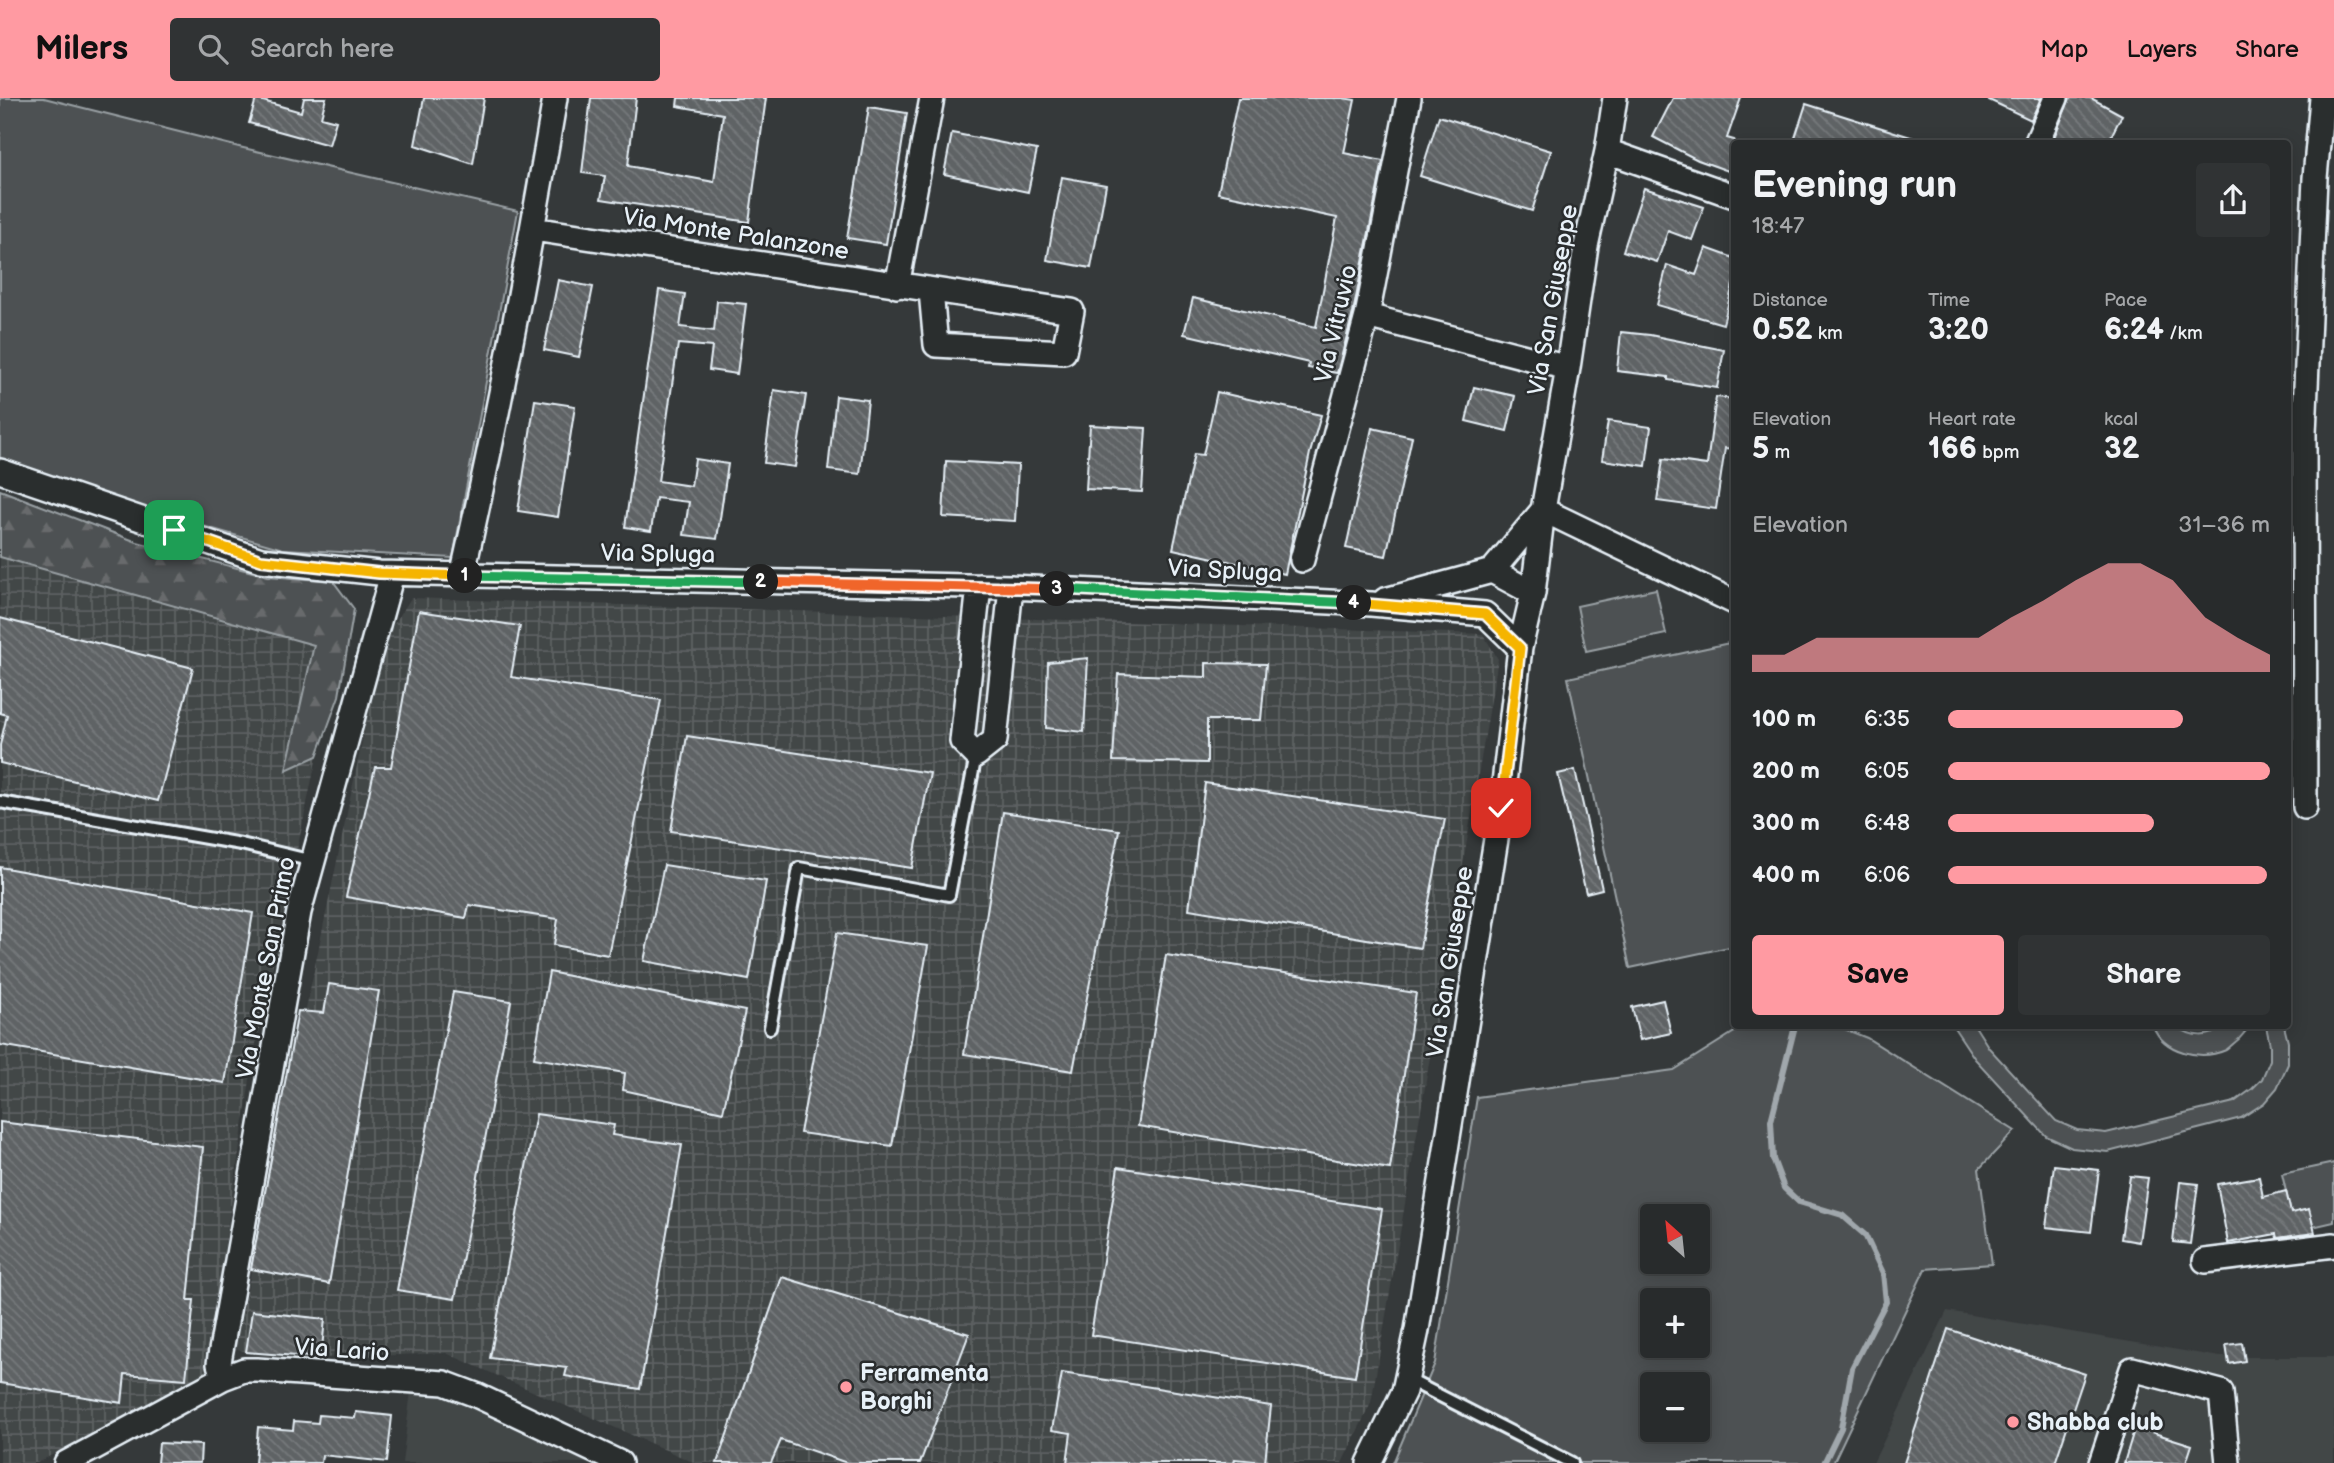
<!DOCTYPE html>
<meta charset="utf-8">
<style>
body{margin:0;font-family:"Balsamiq Sans",sans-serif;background:#303334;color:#f1f3f6;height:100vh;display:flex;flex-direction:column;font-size:26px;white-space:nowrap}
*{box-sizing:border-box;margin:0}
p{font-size:23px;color:#a5a7a9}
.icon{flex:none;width:38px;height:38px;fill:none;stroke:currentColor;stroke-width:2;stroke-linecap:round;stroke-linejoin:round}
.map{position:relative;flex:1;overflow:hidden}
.sheet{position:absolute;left:1731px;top:42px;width:560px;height:889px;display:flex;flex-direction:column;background:#282b2c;border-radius:7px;box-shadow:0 4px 18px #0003,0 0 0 2px #444748}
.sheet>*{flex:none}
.needle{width:46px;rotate:333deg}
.buttons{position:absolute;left:1640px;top:1106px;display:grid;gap:14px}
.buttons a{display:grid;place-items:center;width:70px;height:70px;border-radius:7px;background:#282b2c;box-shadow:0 4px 18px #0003,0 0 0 2px #444748;font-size:35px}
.pin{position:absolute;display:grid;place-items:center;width:60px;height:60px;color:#fff;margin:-30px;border-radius:14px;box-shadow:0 4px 10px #0006}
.km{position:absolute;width:35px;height:35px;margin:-18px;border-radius:50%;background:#222;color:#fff;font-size:19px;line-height:35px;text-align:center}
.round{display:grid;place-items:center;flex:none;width:74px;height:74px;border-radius:7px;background:#303334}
.summary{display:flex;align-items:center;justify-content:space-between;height:119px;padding:0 21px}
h1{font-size:38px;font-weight:600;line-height:52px}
.metrics{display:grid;grid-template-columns:repeat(3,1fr);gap:10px;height:119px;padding:7px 21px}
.metrics div{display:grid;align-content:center}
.metrics b{font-size:30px;font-weight:600}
.metrics small{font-size:19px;font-weight:400}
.metrics p{font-size:19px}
.chart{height:196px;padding:14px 21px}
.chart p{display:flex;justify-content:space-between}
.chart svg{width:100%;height:126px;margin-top:7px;fill:#ff9aa2;opacity:.7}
.button{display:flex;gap:14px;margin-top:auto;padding:14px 21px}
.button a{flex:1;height:80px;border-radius:7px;background:#ff9aa2;color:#111;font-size:28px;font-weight:600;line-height:80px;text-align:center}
.button a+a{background:#303334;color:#f1f3f6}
ul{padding:0 21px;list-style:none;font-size:23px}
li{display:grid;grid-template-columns:112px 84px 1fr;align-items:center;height:52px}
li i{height:18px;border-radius:9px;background:#ff9aa2}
header{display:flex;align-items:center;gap:42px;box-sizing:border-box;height:98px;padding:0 35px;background:#ff9aa2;color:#111}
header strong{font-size:33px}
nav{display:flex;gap:38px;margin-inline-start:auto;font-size:24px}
.search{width:490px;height:63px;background:#303334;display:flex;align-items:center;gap:18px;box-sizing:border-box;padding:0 24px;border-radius:7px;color:#a5a7a9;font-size:26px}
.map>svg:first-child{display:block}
.built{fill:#424647}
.industrial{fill:url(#industrial-grid)}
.green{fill:#4d5152;stroke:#9aa1a5;stroke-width:2;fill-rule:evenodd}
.forest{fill:url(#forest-firs);stroke:#9aa1a5;stroke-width:2}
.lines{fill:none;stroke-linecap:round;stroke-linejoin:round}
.stream{stroke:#a0a7ac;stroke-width:6}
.building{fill:url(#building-back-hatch);stroke:#e8f1f8;stroke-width:2}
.lane-casing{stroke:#e8f1f8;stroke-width:16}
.street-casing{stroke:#e8f1f8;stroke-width:28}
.lane{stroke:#2a2d2e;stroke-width:10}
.street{stroke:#2a2d2e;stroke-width:23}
.split-1-casing{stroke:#fff;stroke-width:14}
.split-2-casing{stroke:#fff;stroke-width:14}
.split-3-casing{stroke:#fff;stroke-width:14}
.split-4-casing{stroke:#fff;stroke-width:14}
.split-5-casing{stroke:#fff;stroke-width:14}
.split-1{stroke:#f5b400;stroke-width:9}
.split-2{stroke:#22a559;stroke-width:9}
.split-3{stroke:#f0652b;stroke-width:9}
.split-4{stroke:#22a559;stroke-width:9}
.split-5{stroke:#f5b400;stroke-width:9}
.poi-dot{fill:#ff9aa2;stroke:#2a2d2e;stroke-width:2.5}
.labels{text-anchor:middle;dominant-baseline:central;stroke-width:5;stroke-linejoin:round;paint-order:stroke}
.street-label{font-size:24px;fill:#e8f1f8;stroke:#2a2d2e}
.poi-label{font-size:24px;font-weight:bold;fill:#e8f1f8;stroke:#2a2d2e;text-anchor:start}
</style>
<header>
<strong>Milers</strong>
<div class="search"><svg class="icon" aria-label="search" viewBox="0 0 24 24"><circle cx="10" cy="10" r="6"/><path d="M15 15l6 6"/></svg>Search here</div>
<nav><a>Map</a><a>Layers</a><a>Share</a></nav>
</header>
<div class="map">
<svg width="2334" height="1365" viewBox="0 0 2334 1365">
<defs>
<pattern id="industrial-grid" width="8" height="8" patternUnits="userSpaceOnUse" patternTransform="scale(1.75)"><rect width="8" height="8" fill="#424647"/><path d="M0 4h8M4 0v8" fill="none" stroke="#5d6162"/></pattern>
<pattern id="forest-firs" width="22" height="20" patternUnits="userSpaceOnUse" patternTransform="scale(1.75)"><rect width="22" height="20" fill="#4d5152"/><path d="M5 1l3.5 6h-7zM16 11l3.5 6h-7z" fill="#676a6c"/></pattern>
<pattern id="building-back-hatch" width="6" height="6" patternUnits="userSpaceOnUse" patternTransform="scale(1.75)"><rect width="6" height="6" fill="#5f6365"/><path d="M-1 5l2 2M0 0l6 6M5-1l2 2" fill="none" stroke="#767a7c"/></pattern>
</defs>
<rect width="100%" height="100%" fill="#35393a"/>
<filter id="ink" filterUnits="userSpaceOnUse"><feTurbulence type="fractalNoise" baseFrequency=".0143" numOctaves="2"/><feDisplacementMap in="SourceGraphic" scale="14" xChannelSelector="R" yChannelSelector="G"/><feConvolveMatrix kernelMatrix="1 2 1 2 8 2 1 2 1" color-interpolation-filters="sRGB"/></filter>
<g filter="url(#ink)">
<path class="built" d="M 1947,1213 L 2220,1259 L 2334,1259 L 2334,1365 L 1873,1365 Z
M 411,1293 L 440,1298 L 469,1306 L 593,1365 L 402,1365 Z"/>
<path class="industrial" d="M 0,459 L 315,547 L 287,672 L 317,658 L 254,955 L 206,1275 L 37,1365 L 0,1365 Z
M 411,500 L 1483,536 L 1498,561 L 1371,1305 L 1342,1365 L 695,1365 L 446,1255 L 321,1260 L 246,1254 L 235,1250 L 383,543 Z"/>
<path class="green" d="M 0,0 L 44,0 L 239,49 L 518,113 L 453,460 L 283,451 L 130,407 L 0,360 Z
M 1656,491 L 1666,536 L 1586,553 L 1577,508 Z
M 1734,544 L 1734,848 L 1630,870 L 1568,580 Z
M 1744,928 L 1837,928 L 1867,940 L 2015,1033 L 1979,1071 L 1992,1166 L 1925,1171 L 1833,1365 L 1393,1365 L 1435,1265 L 1477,999 L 1674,972 ZM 1652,1118 L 1698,1118 L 1698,1164 L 1652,1164 ZM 1652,1202 L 1698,1202 L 1698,1248 L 1652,1248 ZM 1652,1286 L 1698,1286 L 1698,1332 L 1652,1332 Z
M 1953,928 L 1975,928 L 1989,950 L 2056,1023 L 2077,1032 L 2106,1035 L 2234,1004 L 2252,991 L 2262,981 L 2270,962 L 2270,947 L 2266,928 L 2284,928 L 2288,944 L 2288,966 L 2277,990 L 2264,1005 L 2241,1020 L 2108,1054 L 2072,1050 L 2046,1038 L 1975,961 Z
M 2153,928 L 2177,928 C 2191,940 2210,941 2224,928 L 2249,928 C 2246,934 2243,936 2239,941 C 2235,944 2230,949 2226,952 C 2201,963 2164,955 2153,928 Z
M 2334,1065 L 2334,1124 L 2295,1133 L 2282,1076 Z"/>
<path class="forest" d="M 0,392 L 137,444 L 268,478 L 333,483 L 354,511 L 339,598 L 317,658 L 286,672 L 314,547 L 0,459 Z"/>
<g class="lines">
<path class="stream" d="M 1795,928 L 1771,1023 L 1773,1061 L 1784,1090 L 1799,1104 L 1842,1117 L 1865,1137 L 1883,1175 L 1886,1204 L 1852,1270 L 1841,1330 L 1824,1365"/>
</g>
<path class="building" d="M 304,0 L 326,0 L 321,19 L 336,23 L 329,47 L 249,25 L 256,1 L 301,14 Z
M 424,0 L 484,0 L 473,66 L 415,47 Z
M 591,0 L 636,0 L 628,68 L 714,84 L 723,16 L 677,8 L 678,0 L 766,0 L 749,124 L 601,101 L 605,78 L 582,75 Z
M 1238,0 L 1343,0 L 1355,2 L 1344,55 L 1383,63 L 1353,215 L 1337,275 L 1308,270 L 1309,265 L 1184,236 L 1193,200 L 1316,229 L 1337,120 L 1218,95 Z
M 1673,0 L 1741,0 L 1727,40 L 1734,42 L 1734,75 L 1698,62 L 1653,39 Z
M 1985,0 L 2041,0 L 2031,22 Z
M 2070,0 L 2091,0 L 2122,17 L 2107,46 L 2061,46 L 2053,42 Z
M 1806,6 L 1920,42 L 1919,46 L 1793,46 Z
M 869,9 L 907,15 L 886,146 L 847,140 Z
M 1439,18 L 1551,53 L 1532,113 L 1420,78 Z
M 952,35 L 1037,52 L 1028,94 L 944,76 Z
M 1062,79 L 1106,87 L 1091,170 L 1047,162 Z
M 1644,90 L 1704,109 L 1692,142 L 1668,133 L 1657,164 L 1623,153 Z
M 1706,150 L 1734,160 L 1734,183 L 1723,226 L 1657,207 L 1667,167 L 1696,177 Z
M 558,182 L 593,189 L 579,259 L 544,252 Z
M 659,192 L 685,196 L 680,229 L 714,233 L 717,203 L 746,206 L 737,276 L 709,272 L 712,249 L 678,246 L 658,383 L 691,388 L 695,361 L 728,366 L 717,441 L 684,437 L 689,404 L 656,400 L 651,433 L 625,429 Z
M 1621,234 L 1650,237 L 1724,252 L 1717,290 L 1668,282 L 1668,279 L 1617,273 Z
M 1474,289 L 1515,298 L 1507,333 L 1466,323 Z
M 774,292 L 806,297 L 795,369 L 764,365 Z
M 1217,294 L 1321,317 L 1310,355 L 1285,476 L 1173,451 L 1194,356 L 1203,357 Z
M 836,298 L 868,302 L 860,376 L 828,372 Z
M 1716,299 L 1734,301 L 1734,351 L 1725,350 L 1716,411 L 1657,403 L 1663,361 L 1707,367 Z
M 535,302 L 575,308 L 558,419 L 518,413 Z
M 1608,323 L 1651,329 L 1646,368 L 1602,362 Z
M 1090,327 L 1146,330 L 1142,394 L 1086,391 Z
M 1372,330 L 1412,339 L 1386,458 L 1346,450 Z
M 946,363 L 1018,367 L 1015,423 L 943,419 Z
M 419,513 L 520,528 L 511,579 L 661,602 L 608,857 L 554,847 L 558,821 L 469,807 L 466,820 L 346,799 L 375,669 L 391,669 Z
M 0,520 L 193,570 L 158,703 L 0,665 L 0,647 L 7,617 L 0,615 Z
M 1088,560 L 1084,634 L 1046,630 L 1048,564 Z
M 1206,565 L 1266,566 L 1261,622 L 1207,622 L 1207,665 L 1113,663 L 1118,576 L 1206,579 Z
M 687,638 L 930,675 L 912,770 L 671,733 Z
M 1575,672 L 1602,791 L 1586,795 L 1558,676 Z
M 1205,685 L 1445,721 L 1420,850 L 1189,811 Z
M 1003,714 L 1119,732 L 1073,973 L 964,956 Z
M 664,767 L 766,783 L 749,882 L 644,863 Z
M 0,769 L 253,815 L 225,985 L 0,947 Z
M 837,835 L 928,848 L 892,1048 L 800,1035 Z
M 1166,857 L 1416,895 L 1390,1071 L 1138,1028 Z
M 549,874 L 745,913 L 723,1014 L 623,992 L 625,975 L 534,960 Z
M 329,886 L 379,893 L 329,1186 L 251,1171 L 298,913 L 324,915 Z
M 453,894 L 511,903 L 455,1201 L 397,1192 Z
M 1663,902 L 1671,935 L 1640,942 L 1632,909 Z
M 536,1016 L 614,1027 L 612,1037 L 682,1047 L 640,1291 L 565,1278 L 567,1270 L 490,1260 Z
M 0,1024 L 203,1049 L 188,1202 L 194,1202 L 186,1281 L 125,1276 L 122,1305 L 0,1285 Z
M 2054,1067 L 2099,1072 L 2091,1134 L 2046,1129 Z
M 1118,1069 L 1382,1111 L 1355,1279 L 1091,1237 Z
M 2130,1078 L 2148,1080 L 2139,1144 L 2121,1141 Z
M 2259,1079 L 2263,1099 L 2286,1093 L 2291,1115 L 2309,1111 L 2315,1135 L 2277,1140 L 2276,1136 L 2228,1145 L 2217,1086 Z
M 2180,1084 L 2198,1086 L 2190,1146 L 2173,1144 Z
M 782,1179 L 969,1236 L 920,1365 L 847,1365 L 781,1342 L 771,1365 L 717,1365 Z
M 252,1213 L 325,1221 L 321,1260 L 246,1254 Z
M 1948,1231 L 2085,1276 L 2055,1365 L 1904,1365 Z
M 2242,1245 L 2245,1263 L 2229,1266 L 2226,1247 Z
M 1062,1275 L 1271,1308 L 1265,1364 L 1235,1361 L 1234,1365 L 1067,1365 L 1071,1335 L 1052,1332 Z
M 356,1314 L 392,1318 L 387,1364 L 322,1357 L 321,1365 L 255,1365 L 258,1329 L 293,1332 L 294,1323 L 318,1325 L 319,1317 L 355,1320 Z
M 2135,1329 L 2192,1347 L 2186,1365 L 2124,1365 Z
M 159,1345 L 201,1347 L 200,1365 L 157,1365 Z"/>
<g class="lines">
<defs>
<path id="lane" d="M 0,704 L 241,746 L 313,763
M 770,930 L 799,770 L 949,797 L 976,657
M 1407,1281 L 1572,1365"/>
<path id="street" d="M 2036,46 L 2056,0
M 1607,53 L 1734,98
M 533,131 L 1072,213 L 1064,254 L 936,247 L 931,193
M 897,188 L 932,0
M 1367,218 L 1568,270
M 0,373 L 261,462 L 379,475 L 1011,489 L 1371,506 L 1485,516 L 1520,550
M 1302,462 L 1367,218 L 1409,0
M 1492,473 L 1533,495
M 462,478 C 498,320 528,160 555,0
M 979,488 L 962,643 L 976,657 L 995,642 L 1011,489
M 1385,502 L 1492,473 L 1543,412 L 1734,504
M 2305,709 L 2304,336 L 2315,80 L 2322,0
M 2205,1163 L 2334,1147
M 223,1280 L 219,1266 L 220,1258 L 299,814 L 392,476
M 66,1365 L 223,1280 L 244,1272 L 257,1272 L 444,1285 L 476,1297 L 620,1365
M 1369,1365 L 1404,1293 L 1417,1232 L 1501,710 L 1520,550 L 1533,495 L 1543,412 L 1568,270 L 1586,148 L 1607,53 L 1615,0
M 2101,1365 L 2132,1271 L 2221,1294 L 2228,1365"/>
</defs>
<use href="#lane" class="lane-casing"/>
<use href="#street" class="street-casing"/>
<use href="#lane" class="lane"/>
<use href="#street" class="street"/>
</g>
</g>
<g class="lines" filter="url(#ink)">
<defs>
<path id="split-1" d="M 174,432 L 261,462 L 379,475 L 465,478"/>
<path id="split-2" d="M 465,478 L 761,484"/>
<path id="split-3" d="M 761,484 L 1057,491"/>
<path id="split-4" d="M 1057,491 L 1354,505"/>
<path id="split-5" d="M 1354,505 L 1485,516 L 1520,550 L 1501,710"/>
</defs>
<use href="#split-1" class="split-1-casing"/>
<use href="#split-2" class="split-2-casing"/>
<use href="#split-3" class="split-3-casing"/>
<use href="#split-4" class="split-4-casing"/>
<use href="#split-5" class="split-5-casing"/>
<use href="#split-1" class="split-1"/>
<use href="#split-2" class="split-2"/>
<use href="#split-3" class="split-3"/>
<use href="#split-4" class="split-4"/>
<use href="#split-5" class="split-5"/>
</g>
<g class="poi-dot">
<circle cx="846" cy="1289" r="7"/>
<circle cx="2013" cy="1324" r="7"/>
</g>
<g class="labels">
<g class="street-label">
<text transform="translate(736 136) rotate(9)">Via Monte Palanzone</text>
<text transform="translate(1553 202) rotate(-80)">Via San Giuseppe</text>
<text transform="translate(1336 226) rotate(-77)">Via Vitruvio</text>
<text transform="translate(658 456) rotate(1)">Via Spluga</text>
<text transform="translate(1225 473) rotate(3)">Via Spluga</text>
<text transform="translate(1450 864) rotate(-81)">Via San Giuseppe</text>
<text transform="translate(266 870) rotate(-79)">Via Monte San Primo</text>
<text transform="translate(342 1252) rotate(4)">Via Lario</text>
</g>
<g class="poi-label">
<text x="860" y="1275">Ferramenta<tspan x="860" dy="28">Borghi</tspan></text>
<text x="2027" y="1324">Shabba club</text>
</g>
</g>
</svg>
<div class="buttons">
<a><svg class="needle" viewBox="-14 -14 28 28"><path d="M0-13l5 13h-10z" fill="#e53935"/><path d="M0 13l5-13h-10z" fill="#a5a7a9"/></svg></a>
<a>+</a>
<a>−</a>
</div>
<div class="pin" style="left:174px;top:432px;background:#1e9e55"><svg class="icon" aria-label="arrive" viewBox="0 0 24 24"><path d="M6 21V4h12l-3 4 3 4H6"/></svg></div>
<div class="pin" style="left:1501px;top:710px;background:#d93025"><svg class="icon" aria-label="check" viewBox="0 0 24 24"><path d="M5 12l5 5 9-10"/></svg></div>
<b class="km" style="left:465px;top:478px">1</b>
<b class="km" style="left:761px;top:484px">2</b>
<b class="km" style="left:1057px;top:491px">3</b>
<b class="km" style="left:1354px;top:505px">4</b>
<section class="sheet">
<div class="summary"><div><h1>Evening run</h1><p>18:47</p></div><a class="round"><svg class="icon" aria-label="share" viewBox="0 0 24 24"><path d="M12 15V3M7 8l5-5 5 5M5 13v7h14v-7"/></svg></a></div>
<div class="metrics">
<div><p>Distance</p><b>0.52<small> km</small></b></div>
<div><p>Time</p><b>3:20</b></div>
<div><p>Pace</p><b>6:24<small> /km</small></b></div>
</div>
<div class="metrics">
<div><p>Elevation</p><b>5<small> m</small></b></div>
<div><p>Heart rate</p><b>166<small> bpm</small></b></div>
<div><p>kcal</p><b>32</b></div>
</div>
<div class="chart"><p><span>Elevation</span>31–36 m</p>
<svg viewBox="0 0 160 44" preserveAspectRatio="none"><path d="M0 44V38L10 38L20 32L30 32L40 32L50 32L60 32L70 32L80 25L90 19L100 12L110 6L120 6L130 12L140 25L150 32L160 38V44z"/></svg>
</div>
<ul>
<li><b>100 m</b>6:35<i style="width:73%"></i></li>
<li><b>200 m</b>6:05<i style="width:100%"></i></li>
<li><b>300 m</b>6:48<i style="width:64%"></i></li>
<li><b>400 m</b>6:06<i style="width:99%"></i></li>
</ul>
<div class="button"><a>Save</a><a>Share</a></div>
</section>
</div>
